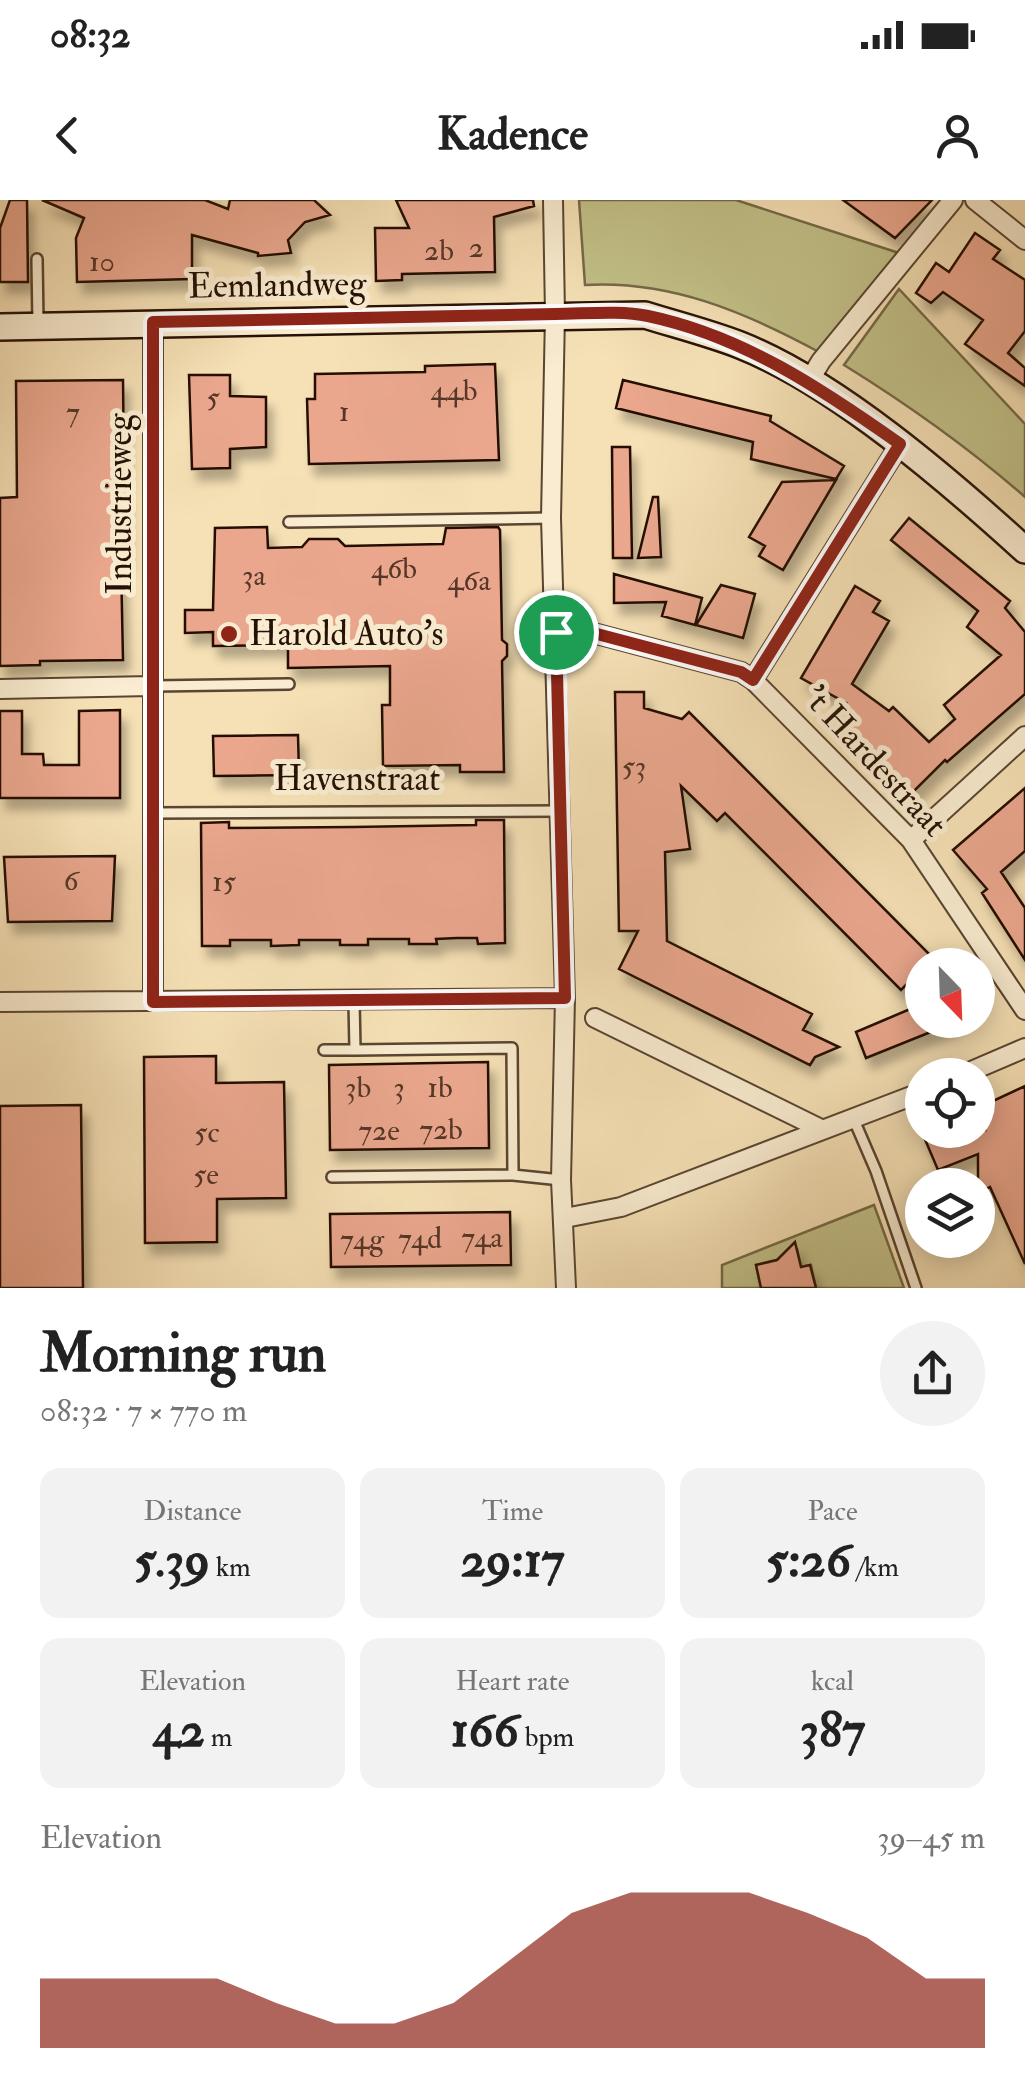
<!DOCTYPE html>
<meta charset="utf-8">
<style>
body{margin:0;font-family:"IM FELL Double Pica",serif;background:#f2f2f2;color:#222;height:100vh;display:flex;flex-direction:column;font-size:38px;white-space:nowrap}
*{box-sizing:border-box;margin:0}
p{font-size:32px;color:#767676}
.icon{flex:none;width:55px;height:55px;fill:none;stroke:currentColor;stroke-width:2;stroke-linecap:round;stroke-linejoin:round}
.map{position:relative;height:1088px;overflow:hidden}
.sheet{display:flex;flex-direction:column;background:#fff;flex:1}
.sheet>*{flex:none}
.needle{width:65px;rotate:157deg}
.fabs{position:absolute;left:905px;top:748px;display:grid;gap:20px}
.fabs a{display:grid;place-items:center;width:90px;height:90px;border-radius:50%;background:#fff;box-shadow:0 5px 25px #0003;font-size:50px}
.pin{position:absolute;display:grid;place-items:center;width:85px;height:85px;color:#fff;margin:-42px;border:5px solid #fff;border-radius:50%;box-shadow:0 2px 10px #0007}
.round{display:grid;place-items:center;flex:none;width:105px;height:105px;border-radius:52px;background:#f2f2f2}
.headline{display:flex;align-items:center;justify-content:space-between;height:170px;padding:0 40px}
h1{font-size:55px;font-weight:700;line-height:75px}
.metrics{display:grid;grid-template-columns:repeat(3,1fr);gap:15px;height:170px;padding:10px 40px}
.metrics div{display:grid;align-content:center;border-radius:20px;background:#f2f2f2;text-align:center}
.metrics b{font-size:50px;font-weight:700}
.metrics small{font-size:28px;font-weight:400}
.metrics p{font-size:28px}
.chart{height:280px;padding:20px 40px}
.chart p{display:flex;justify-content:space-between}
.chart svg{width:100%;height:180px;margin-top:10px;fill:#8f2418;opacity:.7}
.status{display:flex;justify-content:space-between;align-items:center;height:70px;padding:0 50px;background:#fff;direction:ltr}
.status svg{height:28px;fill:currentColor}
header{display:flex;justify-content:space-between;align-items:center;height:130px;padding:0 40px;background:#fff;font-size:45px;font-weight:700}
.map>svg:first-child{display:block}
.green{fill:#c3c189;stroke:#746947;stroke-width:2.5}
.building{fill:#eaa78e;stroke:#251105;stroke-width:2.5;filter:url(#shadow)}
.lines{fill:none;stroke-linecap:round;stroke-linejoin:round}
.service-casing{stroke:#594531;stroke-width:14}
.minor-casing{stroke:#594531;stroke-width:22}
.secondary-casing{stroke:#251105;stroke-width:30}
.service{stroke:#f9ecd0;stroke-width:9}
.minor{stroke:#f9ecd0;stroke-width:18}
.secondary{stroke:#f9ecd0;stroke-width:25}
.route-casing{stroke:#fff;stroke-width:20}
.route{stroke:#8f2418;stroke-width:12}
.poi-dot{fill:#8f2418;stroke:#f9ecd0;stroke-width:4}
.labels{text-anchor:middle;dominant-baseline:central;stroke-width:10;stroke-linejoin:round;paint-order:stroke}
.number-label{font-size:30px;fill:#563627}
.street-label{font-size:35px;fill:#251105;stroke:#f9ecd0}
.poi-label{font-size:35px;fill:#251105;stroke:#f9ecd0;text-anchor:start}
</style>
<div class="status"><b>08:32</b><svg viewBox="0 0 49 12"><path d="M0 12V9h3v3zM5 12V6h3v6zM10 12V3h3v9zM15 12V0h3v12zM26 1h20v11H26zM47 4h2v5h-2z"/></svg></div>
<header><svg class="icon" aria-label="back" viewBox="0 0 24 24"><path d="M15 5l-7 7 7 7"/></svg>Kadence<svg class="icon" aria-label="person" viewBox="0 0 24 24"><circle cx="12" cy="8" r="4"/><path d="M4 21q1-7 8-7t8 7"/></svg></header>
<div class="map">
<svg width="1025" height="1088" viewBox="0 0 1025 1088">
<defs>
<filter id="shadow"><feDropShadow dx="6" dy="11" stdDeviation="5" flood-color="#0004"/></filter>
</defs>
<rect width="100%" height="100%" fill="#f6e1b6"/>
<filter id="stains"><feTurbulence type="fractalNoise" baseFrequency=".002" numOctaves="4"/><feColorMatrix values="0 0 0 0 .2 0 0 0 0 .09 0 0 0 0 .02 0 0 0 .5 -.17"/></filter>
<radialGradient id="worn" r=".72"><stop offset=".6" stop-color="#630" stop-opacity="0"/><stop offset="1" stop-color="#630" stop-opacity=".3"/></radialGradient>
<path class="green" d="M 579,0 L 736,0 L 899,53 L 819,152 C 745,112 670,80 585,85 Z
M 899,89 L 1025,224 L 1025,297 C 969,248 907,204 844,165 Z
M 874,1005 L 904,1088 L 816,1088 L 811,1065 L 801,1067 L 797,1049 L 791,1047 L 788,1057 L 756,1065 L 761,1088 L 722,1088 L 722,1065 Z"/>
<path class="building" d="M 10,0 L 27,0 L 28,82 L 0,82 L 0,28 Z
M 42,0 L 205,0 L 228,9 L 230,0 L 314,0 L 330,15 L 305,22 L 288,40 L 291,53 L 258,56 L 258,53 L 192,35 L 192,79 L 77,82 L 76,38 L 84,18 Z
M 396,0 L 533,0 L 534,6 L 494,17 L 495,72 L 402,74 L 402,80 L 376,81 L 375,28 L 409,28 Z
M 843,0 L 932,0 L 895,38 Z
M 975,33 L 1000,50 L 993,59 L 1025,80 L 1025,131 L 1008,153 L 1025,168 L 1025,186 L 965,144 L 983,120 L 943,92 L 931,103 L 916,93 L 936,63 L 949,72 Z
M 495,164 L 499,260 L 309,264 L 307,199 L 315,199 L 315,174 L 425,172 L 425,166 Z
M 189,175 L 230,175 L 230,196 L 266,197 L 266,247 L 230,249 L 230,268 L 192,269 Z
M 123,180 L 125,362 L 121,363 L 123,460 L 40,461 L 40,465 L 0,466 L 0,298 L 17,297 L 16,181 Z
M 623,180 L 771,216 L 770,221 L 844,266 L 836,279 L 751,259 L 753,242 L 616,208 Z
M 612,247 L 630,247 L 632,358 L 613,358 Z
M 836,280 L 783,370 L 759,356 L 765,346 L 749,337 L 782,282 Z
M 653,297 L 658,297 L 661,357 L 638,358 Z
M 909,318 L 1010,401 L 1005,408 L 1025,432 L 1025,494 L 947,562 L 945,560 L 913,592 L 838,518 L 838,510 L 846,503 L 801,478 L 855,386 L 880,401 L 873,412 L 889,421 L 852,484 L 889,511 L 893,507 L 929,542 L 955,519 L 944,505 L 1001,455 L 967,427 L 978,411 L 891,340 Z
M 267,327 L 268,348 L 302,347 L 309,339 L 338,339 L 345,346 L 443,344 L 446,328 L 498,327 L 500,330 L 502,440 L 507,444 L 507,456 L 502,461 L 504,572 L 460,572 L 460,565 L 383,566 L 382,505 L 390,505 L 390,466 L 288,468 L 288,445 L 213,446 L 213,432 L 185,433 L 185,410 L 213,410 L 215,328 Z
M 614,374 L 702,398 L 695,425 L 662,416 L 666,402 L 614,403 Z
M 721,385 L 755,394 L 743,438 L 696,425 Z
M 615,492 L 644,492 L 644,508 L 682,519 L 689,512 L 933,758 L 901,790 L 725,613 L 717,621 L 681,586 L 690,649 L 665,652 L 667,741 L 812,814 L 803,830 L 839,847 L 815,857 L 810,865 L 619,769 L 638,731 L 619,731 Z
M 120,510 L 120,598 L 0,598 L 0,511 L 22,511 L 22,554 L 43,554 L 44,565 L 79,565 L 79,511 Z
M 298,535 L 299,575 L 214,576 L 213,536 Z
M 1025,588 L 1025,651 L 1001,672 L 1025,708 L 1025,760 L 982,693 L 987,689 L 953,650 Z
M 476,620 L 504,620 L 505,743 L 478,744 L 477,738 L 457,738 L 436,739 L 437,744 L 409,744 L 409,739 L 368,739 L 368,745 L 340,745 L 340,740 L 299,740 L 299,745 L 271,746 L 271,740 L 230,740 L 230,746 L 202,746 L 201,623 L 229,622 L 229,628 L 353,627 L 476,625 Z
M 115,656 L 112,721 L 8,722 L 4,657 Z
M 922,804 L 922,820 L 958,821 L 866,858 L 856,832 Z
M 216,856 L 216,883 L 284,882 L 286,998 L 217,999 L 217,1042 L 145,1043 L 144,857 Z
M 488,862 L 489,948 L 330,950 L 329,865 Z
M 1025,886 L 1025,1064 L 990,987 L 978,993 L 978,954 L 938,970 L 921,930 L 985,930 L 978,908 Z
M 81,905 L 83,1088 L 0,1088 L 0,906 Z
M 510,1012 L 511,1065 L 331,1067 L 330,1014 Z
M 795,1042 L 801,1067 L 810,1065 L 816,1088 L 761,1088 L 756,1065 L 777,1060 Z"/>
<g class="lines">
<defs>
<path id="service" d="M 37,59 L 38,123
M 289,322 L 551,318
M 154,486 L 289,484
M 153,613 L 560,611
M 354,801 L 355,850 L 512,848 L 513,975
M 324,850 L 355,850
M 854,920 L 876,971 L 916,1088
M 332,977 L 513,975 L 561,980"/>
<path id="minor" d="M 553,0 L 555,114 L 551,318 L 565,798 L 561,980 L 566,1088
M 975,0 L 1025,40
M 153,122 L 153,801
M 809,181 L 821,161 L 953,0
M 557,432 L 597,434 L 741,472 L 753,480 L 911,640 L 1025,810
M 753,480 L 900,244
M 0,489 L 151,486
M 911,640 L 1025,536
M 0,802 L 565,798
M 595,818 L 821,929
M 962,875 L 1025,848
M 565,1018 L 621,1007 L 922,892"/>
<path id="secondary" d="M 0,127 L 645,115 C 677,125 709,133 740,145 C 836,183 948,280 1025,350"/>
</defs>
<use href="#service" class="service-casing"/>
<use href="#minor" class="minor-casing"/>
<use href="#secondary" class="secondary-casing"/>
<use href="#service" class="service"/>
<use href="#minor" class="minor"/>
<use href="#secondary" class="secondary"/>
</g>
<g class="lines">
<defs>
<path id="route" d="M 555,114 C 584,114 619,110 648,116 C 743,136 822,189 900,244 L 753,480 L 741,472 L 597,434 L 556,432 L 565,798 L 153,802 L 153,122 Z"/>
</defs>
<use href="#route" class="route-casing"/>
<use href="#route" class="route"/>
</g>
<circle class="poi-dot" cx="229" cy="434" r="10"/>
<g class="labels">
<g class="number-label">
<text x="476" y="47">2</text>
<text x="439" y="50">2b</text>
<text x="102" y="61">10</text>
<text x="454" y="190">44b</text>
<text x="213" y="197">5</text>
<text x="344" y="211">1</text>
<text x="73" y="212">7</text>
<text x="394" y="368">46b</text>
<text x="254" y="375">3a</text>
<text x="469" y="380">46a</text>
<text x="634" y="566">53</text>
<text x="71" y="680">6</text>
<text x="224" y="681">15</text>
<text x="358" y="887">3b</text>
<text x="399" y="887">3</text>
<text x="440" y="887">1b</text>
<text x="441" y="929">72b</text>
<text x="379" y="930">72e</text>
<text x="207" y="932">5c</text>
<text x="206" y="974">5e</text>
<text x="482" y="1037">74a</text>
<text x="420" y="1038">74d</text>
<text x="362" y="1039">74g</text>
</g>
<g class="street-label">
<text transform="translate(277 85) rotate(-1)">Eemlandweg</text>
<text transform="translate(120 304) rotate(-90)">Industrieweg</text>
<text transform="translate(875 561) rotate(47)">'t Hardestraat</text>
<text x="357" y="579">Havenstraat</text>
</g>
<g class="poi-label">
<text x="249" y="434">Harold Auto's</text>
</g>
</g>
<rect width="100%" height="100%" filter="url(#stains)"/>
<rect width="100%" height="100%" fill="url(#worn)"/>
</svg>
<div class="fabs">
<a><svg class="needle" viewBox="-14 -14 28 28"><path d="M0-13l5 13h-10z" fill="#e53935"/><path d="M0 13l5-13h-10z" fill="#767676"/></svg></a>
<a><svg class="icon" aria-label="locate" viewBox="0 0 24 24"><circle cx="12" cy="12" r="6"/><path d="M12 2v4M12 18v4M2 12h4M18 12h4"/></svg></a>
<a><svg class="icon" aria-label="layers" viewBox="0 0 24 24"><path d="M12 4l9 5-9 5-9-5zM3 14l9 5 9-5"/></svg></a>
</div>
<div class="pin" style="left:556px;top:432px;background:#1e9e55"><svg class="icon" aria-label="arrive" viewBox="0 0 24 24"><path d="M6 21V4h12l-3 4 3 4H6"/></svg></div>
</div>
<section class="sheet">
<div class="headline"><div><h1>Morning run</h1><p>08:32 · 7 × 770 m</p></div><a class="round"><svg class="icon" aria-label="share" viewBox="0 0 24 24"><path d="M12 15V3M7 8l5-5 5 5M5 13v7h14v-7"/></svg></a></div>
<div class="metrics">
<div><p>Distance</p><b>5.39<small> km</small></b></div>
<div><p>Time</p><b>29:17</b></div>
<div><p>Pace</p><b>5:26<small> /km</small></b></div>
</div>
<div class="metrics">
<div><p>Elevation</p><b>42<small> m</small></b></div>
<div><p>Heart rate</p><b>166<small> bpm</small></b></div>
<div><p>kcal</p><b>387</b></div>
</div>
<div class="chart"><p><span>Elevation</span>39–45 m</p>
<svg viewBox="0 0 160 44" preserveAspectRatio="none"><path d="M0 44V27L10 27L20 27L30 27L40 33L50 38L60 38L70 33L80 22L90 11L100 6L110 6L120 6L130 11L140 17L150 27L160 27V44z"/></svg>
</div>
</section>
